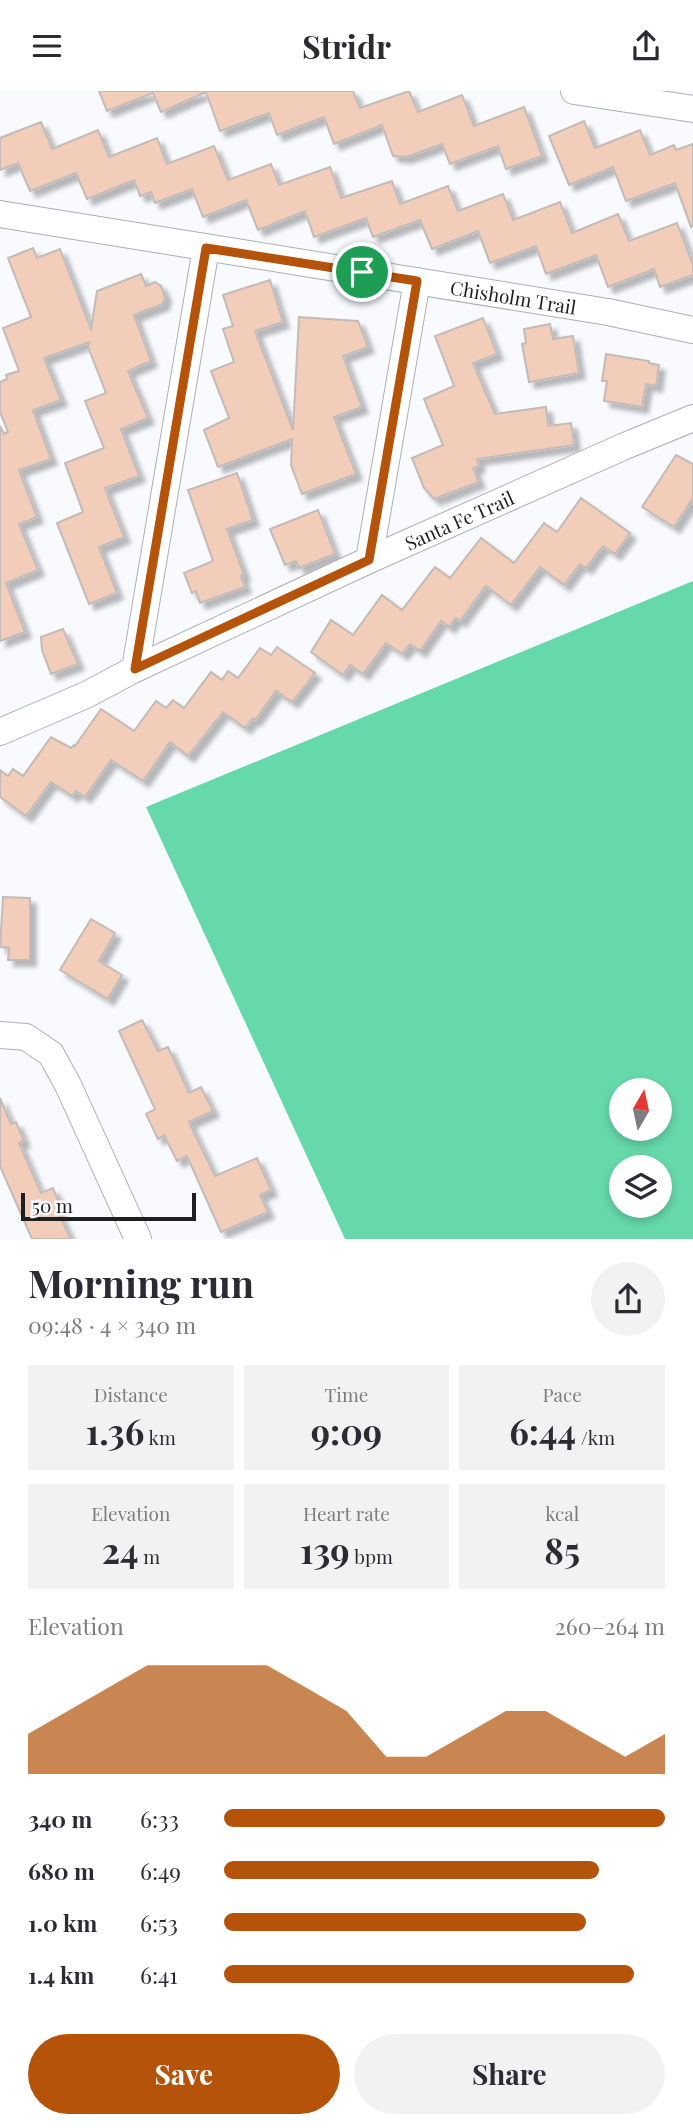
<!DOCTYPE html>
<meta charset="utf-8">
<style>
body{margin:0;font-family:"Playfair Display",serif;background:#f2f2f3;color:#2b2b33;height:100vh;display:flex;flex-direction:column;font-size:26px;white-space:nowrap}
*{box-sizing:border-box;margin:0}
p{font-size:23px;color:#7c7c81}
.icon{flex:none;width:38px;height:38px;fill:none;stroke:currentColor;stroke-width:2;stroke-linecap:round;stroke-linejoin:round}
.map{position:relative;height:1148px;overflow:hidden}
.drawer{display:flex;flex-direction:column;background:#fff;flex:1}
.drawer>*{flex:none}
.needle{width:46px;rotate:9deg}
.controls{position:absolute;left:609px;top:987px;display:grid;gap:14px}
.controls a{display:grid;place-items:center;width:63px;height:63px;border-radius:50%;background:#fff;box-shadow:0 4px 10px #0003;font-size:35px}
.scale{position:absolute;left:21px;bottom:18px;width:175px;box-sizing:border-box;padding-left:7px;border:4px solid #1e1f21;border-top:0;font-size:19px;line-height:24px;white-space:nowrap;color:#1e1f21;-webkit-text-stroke:5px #f9fafe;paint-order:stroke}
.pin{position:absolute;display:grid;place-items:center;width:60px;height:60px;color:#fff;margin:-30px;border:4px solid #fff;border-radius:50%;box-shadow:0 2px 7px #0007}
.round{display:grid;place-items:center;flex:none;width:74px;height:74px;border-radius:37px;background:#f2f2f3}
.overview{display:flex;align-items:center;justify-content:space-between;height:119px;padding:0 28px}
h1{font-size:38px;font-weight:700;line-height:52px}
.stats{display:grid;grid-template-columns:repeat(3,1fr);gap:10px;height:119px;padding:7px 28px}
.stats div{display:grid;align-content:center;border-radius:0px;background:#f2f2f3;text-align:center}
.stats b{font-size:35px;font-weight:700}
.stats small{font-size:19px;font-weight:400}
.stats p{font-size:19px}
.chart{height:196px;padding:14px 28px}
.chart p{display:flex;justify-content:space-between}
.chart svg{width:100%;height:126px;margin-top:7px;fill:#b45309;opacity:.7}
.primary-button{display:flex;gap:14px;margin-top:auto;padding:14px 28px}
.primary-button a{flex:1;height:80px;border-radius:42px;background:#b45309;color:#fff;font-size:28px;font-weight:700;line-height:80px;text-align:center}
.primary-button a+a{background:#f2f2f3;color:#2b2b33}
ul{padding:0 28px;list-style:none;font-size:23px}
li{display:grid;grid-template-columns:112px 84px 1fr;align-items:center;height:52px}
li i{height:18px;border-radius:9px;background:#b45309}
header{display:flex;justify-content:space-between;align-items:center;height:91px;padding:0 28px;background:#fff;font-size:32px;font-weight:700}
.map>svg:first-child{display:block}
.forest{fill:#66d9aa;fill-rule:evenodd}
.building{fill:#f2cdb9;stroke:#c2bbb8;stroke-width:2;filter:url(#shadow)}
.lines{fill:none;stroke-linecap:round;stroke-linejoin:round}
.minor-casing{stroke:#adafb6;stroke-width:28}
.minor{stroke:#fff;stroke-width:26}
.route-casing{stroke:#fff;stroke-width:14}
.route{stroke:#b45309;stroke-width:9}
.labels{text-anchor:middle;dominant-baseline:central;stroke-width:7;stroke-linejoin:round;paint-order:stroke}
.street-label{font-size:19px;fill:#1e1f21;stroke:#f9fafe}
</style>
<header><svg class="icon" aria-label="menu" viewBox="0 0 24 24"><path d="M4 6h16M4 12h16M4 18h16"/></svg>Stridr<svg class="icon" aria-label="share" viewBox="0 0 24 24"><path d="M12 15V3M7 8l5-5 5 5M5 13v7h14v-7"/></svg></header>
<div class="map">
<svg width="693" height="1148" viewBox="0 0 693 1148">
<defs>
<filter id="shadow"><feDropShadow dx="6" dy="6" stdDeviation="2" flood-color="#0004"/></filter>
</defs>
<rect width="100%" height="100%" fill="#f9fafe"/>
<path class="forest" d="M 693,490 L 693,1148 L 345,1148 L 146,716 ZM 621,999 L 660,999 L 660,1038 L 621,1038 ZM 621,1076 L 660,1076 L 660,1115 L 621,1115 Z"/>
<path class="building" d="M 99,0 L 353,0 L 360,17 L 409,0 L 418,21 L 462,4 L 474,35 L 524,16 L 542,65 L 506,78 L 498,55 L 450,73 L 442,53 L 406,66 L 393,65 L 382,34 L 334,53 L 324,26 L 277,44 L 269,22 L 220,40 L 206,1 L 161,21 L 153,2 L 107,20 Z
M 584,30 L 595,57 L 640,39 L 650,64 L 674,54 L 676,59 L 693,53 L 693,135 L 691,136 L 675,92 L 626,110 L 613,76 L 569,94 L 549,45 Z
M 41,31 L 52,58 L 98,39 L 109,66 L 157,47 L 167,73 L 214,55 L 228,89 L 271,73 L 279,94 L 330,76 L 341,107 L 392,90 L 400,113 L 448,95 L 458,120 L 503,103 L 513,129 L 560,111 L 572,142 L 618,123 L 629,150 L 677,132 L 693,174 L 693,184 L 660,196 L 654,178 L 608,196 L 596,164 L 546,183 L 536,155 L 490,172 L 478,140 L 432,158 L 420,129 L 373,146 L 366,127 L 314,146 L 305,120 L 258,139 L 246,109 L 203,126 L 192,98 L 155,112 L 151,101 L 140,105 L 134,89 L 87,108 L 76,82 L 30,100 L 18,72 L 0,79 L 0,47 Z
M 33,157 L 37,167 L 60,158 L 91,238 L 97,200 L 141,183 L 146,195 L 155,191 L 161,195 L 165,206 L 163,213 L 134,224 L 151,270 L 128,280 L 148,327 L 121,338 L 139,385 L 105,397 L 124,446 L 99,456 L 117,502 L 89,513 L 57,432 L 83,421 L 65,372 L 104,357 L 85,310 L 106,302 L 88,256 L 89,251 L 44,267 L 61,309 L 33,319 L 51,368 L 19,379 L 37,426 L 19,433 L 38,479 L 6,492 L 25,541 L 0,550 L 0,335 L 4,343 L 8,341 L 0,321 L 0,291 L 7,288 L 6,284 L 19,280 L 3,237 L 31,226 L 8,167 Z
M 270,189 L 283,231 L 255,240 L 293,339 L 299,226 L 358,230 L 368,256 L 343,265 L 362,316 L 334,326 L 356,383 L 302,403 L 291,374 L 292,348 L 218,376 L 204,339 L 229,327 L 211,280 L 234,271 L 223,238 L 233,235 L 223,204 Z
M 483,227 L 497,263 L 473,272 L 495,323 L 546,316 L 548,335 L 571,332 L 574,354 L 477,368 L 479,375 L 473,377 L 479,391 L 434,408 L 424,397 L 412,367 L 443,354 L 424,308 L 454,295 L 435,245 Z
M 550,233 L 553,248 L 573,245 L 579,282 L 529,291 L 522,253 L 526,252 L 524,238 Z
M 606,263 L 649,270 L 649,272 L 659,274 L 656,295 L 646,293 L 642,316 L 604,310 L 607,290 L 602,290 Z
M 676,364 L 693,373 L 693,407 L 674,436 L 642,416 Z
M 237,382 L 253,429 L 227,438 L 244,484 L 241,485 L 245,496 L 200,512 L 196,500 L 192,502 L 184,482 L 213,470 L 188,399 Z
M 581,407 L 630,442 L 615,463 L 603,455 L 586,477 L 580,473 L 564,494 L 540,476 L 511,514 L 486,495 L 460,530 L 456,527 L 449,536 L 441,530 L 420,560 L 410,553 L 402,563 L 386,552 L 363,583 L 350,574 L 343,584 L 311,561 L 331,529 L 353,544 L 382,504 L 402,519 L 435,476 L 450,487 L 481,447 L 514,472 L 544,432 L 557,441 Z
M 318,419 L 335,463 L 299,477 L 296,470 L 285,474 L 270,438 Z
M 63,538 L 78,573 L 51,583 L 42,559 L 41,546 Z
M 277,556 L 315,582 L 292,611 L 276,600 L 255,629 L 253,627 L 245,637 L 223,621 L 188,665 L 170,651 L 143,690 L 111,669 L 85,706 L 76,700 L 72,705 L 51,691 L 26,725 L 0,706 L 0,679 L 8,685 L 13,678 L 23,685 L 51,646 L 71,657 L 74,654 L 75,655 L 101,618 L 134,640 L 156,610 L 166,617 L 173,609 L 184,617 L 211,581 L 222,589 L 228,580 L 238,587 L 260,557 L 271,564 Z
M 3,806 L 30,807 L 30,869 L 8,869 L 9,857 L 0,856 Z
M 91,828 L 115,842 L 99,870 L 122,884 L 108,908 L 60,879 Z
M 142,929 L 158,960 L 168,956 L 189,1002 L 201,996 L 213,1020 L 189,1031 L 215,1085 L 257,1067 L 271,1099 L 260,1104 L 268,1121 L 221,1141 L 187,1065 L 177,1070 L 164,1044 L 158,1048 L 146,1023 L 155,1018 L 119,940 Z
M 0,1007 L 11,1033 L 16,1031 L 24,1050 L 19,1052 L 41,1102 L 53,1097 L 61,1117 L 57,1119 L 71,1148 L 32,1148 L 0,1075 Z"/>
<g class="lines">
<defs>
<g id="minor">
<path d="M 574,0 L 693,18"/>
<path id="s1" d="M 0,123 L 608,221 L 693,239"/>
<path d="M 369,469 L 417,190"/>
<path d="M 135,578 L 206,157"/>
<path id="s2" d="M 0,641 L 86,604 L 135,578 L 369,469 L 625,355 L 693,327"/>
<path d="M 0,944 L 26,946 L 51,963 L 68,994 L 138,1148"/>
</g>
</defs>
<use href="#minor" class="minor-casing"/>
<use href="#minor" class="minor"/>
</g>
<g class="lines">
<defs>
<path id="route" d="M 206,157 L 417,190 L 369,469 L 135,578 Z"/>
</defs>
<use href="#route" class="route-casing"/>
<use href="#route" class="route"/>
</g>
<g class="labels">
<g class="street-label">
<text stroke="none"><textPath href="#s1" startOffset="520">Chisholm Trail</textPath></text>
<text stroke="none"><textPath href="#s2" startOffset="506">Santa Fe Trail</textPath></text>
</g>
</g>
</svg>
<div class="controls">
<a><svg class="needle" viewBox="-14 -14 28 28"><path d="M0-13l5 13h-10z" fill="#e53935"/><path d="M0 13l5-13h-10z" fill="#7c7c81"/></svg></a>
<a><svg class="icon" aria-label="layers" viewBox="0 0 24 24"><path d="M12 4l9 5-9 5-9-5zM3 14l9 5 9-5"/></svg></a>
</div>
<div class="scale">50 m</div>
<div class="pin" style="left:362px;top:181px;background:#1e9e55"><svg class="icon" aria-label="arrive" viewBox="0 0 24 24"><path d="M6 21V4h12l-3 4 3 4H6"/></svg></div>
</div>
<section class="drawer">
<div class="overview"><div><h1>Morning run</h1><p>09:48 · 4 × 340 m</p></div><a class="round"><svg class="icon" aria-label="share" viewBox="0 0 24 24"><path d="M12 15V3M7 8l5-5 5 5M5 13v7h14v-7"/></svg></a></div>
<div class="stats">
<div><p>Distance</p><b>1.36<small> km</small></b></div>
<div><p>Time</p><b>9:09</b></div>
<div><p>Pace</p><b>6:44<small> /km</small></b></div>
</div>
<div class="stats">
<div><p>Elevation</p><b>24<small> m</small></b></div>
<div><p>Heart rate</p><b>139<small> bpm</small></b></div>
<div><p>kcal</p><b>85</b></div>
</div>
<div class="chart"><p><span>Elevation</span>260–264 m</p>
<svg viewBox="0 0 160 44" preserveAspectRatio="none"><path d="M0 44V30L10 22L20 14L30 6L40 6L50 6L60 6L70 14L80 22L90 38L100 38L110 30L120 22L130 22L140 30L150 38L160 30V44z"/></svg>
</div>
<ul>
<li><b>340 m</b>6:33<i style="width:100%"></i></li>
<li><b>680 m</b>6:49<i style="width:85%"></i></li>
<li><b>1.0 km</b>6:53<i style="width:82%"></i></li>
<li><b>1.4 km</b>6:41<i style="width:93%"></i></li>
</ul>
<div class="primary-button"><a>Save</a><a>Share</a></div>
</section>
